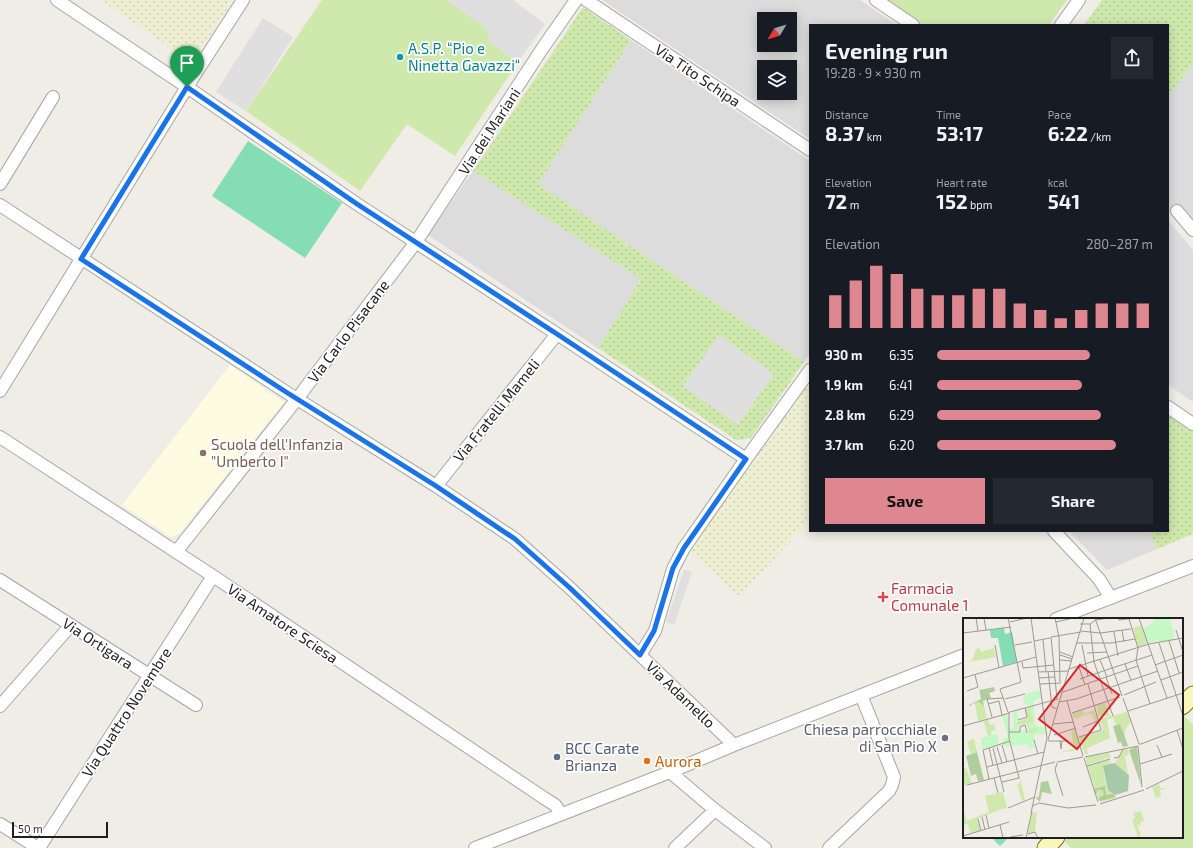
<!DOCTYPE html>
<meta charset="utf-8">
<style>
body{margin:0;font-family:"Exo 2",sans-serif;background:#242831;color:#f1f3f6;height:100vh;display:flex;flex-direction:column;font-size:15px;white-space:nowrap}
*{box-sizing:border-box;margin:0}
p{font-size:13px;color:#9ea1a6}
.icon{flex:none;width:22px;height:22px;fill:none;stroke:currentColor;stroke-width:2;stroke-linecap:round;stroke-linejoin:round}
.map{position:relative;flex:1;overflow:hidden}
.sheet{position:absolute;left:809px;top:24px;width:360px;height:508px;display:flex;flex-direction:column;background:#171b24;border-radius:0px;box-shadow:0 2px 10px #0003}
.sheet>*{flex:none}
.needle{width:26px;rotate:232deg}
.controls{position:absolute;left:757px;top:12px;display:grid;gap:8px}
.controls a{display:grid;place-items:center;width:40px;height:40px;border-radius:0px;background:#171b24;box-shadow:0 2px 10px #0003;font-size:20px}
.scale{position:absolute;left:12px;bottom:10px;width:96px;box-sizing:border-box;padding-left:4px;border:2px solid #1f1f1f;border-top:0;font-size:11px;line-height:14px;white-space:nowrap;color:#1f1f1f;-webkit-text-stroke:3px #fff;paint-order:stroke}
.pin{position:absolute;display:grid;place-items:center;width:34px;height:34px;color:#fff;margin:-41px -17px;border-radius:50% 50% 50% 0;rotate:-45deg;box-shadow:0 0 4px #0007}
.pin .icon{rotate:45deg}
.round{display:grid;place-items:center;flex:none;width:42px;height:42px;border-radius:0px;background:#242831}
.summary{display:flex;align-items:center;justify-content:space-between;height:68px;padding:0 16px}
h1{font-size:22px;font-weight:700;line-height:30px}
.figures{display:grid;grid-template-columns:repeat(3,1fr);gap:6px;height:68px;padding:4px 16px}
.figures div{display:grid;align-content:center}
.figures b{font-size:20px;font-weight:700}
.figures small{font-size:11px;font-weight:400}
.figures p{font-size:11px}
.chart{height:112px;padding:8px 16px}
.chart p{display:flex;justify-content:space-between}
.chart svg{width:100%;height:72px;margin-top:4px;stroke:#df8791;stroke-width:6}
.action{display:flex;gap:8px;margin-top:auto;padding:8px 16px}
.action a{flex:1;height:46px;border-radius:0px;background:#df8791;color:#111;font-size:16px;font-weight:700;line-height:46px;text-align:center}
.action a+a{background:#242831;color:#f1f3f6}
ul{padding:0 16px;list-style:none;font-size:13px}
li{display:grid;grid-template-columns:64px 48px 1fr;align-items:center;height:30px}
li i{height:10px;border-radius:5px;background:#df8791}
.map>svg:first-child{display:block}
.residential{fill:#dddcdc;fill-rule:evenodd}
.education{fill:#fefce0}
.farmland{fill:url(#farmland-dots)}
.grass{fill:url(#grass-dots)}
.garden{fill:#cfe9ad}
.pitch{fill:#85ddb4}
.parking{fill:#dfdfdf}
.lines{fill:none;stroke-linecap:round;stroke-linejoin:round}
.minor-casing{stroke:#a6a6a6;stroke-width:14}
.secondary-casing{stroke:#737507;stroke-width:19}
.minor{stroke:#fff;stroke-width:12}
.secondary{stroke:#f8f6bb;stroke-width:17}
.route-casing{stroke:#fff;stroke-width:8}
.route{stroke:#1a73e8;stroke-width:5}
.culture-dot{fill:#0f9aa8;stroke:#fff;stroke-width:1.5}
.education-dot{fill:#8d6e63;stroke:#fff;stroke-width:1.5}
.health-dot{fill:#e0444e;stroke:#fff;stroke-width:1.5}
.worship-dot{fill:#6b7280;stroke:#fff;stroke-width:1.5}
.service-dot{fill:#5c6f8a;stroke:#fff;stroke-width:1.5}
.food-dot{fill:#e8710a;stroke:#fff;stroke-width:1.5}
.labels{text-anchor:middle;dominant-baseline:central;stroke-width:3.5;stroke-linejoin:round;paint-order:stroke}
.culture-label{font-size:15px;fill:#0d838f;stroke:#fff;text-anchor:start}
.street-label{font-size:15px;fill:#1f1f1f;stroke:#fff}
.education-label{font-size:15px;fill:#785e54;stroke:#fff;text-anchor:start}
.health-label{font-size:15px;fill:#be3a42;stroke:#fff;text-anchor:start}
.worship-label{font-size:15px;fill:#5b616d;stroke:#fff;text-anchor:end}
.service-label{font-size:15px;fill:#4e5e75;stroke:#fff;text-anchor:start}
.food-label{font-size:15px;fill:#c56008;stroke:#fff;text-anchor:start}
.inset-road{fill:none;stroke:#9c9a96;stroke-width:1}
.view{fill:#d62828;fill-opacity:0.15;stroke:#d62828;stroke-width:2}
.inset-edge{fill:none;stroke:#1f1f1f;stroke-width:2}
</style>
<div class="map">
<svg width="1193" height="848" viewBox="0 0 1193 848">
<defs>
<pattern id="farmland-dots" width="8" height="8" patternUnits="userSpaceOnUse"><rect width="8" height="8" fill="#eeeed2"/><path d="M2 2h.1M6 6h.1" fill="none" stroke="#ccccb4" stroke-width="1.8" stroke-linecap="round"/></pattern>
<pattern id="grass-dots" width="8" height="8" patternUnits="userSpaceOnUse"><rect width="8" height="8" fill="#cfe9ad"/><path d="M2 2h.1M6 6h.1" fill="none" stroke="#b1c794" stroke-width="1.8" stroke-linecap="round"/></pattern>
</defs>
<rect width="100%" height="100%" fill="#f0ece6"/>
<path class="residential" d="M 602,0 L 860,0 L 897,25 L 810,25 L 810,139 ZM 764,19 L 790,19 L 790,45 L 764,45 ZM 764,67 L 790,67 L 790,93 L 764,93 Z
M 631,40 L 810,161 L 810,353 L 804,362 L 538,184 Z
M 1193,63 L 1193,222 L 1178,204 L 1168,213 L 1168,97 Z
M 473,171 L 641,279 L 598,348 L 428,235 Z
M 1168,220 L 1193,250 L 1193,402 L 1168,385 Z
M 1069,531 L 1149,531 L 1157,549 L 1107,570 Z"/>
<path class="education" d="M 230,365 L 284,402 L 180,533 L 171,537 L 122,505 Z"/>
<path class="farmland" d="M 101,0 L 233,0 L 192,63 Z
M 810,381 L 810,520 L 739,596 L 690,552 L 773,431 Z"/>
<path class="grass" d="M 1102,0 L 1193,0 L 1193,63 L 1168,97 L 1168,25 L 1084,25 Z
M 583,7 L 631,40 L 538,184 L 804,362 L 751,438 L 736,440 L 598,348 L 641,279 L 473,171 Z
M 1168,414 L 1193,431 L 1193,534 L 1157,549 L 1149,531 L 1168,531 Z"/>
<path class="garden" d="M 322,0 L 446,0 L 487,28 L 489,42 L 518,62 L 455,156 L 407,124 L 360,191 L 246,111 Z
M 887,0 L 1067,0 L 1049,25 L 922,25 Z
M 1183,715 L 1193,724 L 1193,848 L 1071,848 L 1064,841 L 1068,837 L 1182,837 L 1182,716 Z"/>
<path class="pitch" d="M 248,141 L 342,203 L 305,258 L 212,196 Z
M 991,837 L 1009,837 L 1000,846 Z"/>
<path class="parking" d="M 446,0 L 513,0 L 545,24 L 518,62 L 489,42 L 487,28 Z
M 263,18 L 293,37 L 246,111 L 216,92 Z
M 719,335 L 774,374 L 738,425 L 683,386 Z
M 684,570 L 692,572 L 674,625 L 666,622 Z"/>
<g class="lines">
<defs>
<path id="minor" d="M 57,0 L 187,87 L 357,204 L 557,334 L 746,459
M 586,0 L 810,150
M 876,0 L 913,25
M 1061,25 L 1079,0
M 0,184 L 53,97
M 0,205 L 286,392 L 436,486 L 515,539 L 570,588 L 734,745
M 1177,211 L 1193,230
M 0,391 L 192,79 L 243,0
M 1168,407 L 1193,424
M 0,437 L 213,576 L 544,798 L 555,805 L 561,814
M 436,486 L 557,334
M 1054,531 L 1099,579 L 1111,598
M 176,552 L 297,399 L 416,242 L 542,49 L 576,0
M 0,580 L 196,705
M 1056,619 L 1193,566
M 640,655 L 655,631 L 673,569 L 684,548 L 746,459 L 810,370
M 0,706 L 71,625
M 670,772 L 715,810 L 765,848
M 0,824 L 38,848
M 39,848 L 213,576
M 475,848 L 670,772 L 734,745 L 964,655
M 675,848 L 715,810
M 829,848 L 889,791 L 892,785 L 894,777 L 861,695"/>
<path id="secondary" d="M 1182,706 L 1193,695
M 1046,848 L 1056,837"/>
</defs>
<use href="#minor" class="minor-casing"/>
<use href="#secondary" class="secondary-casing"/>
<use href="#minor" class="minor"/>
<use href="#secondary" class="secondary"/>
</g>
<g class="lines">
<defs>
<path id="route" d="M 187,87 L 357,204 L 557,334 L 746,459 L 684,548 L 673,568 L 654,631 L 640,655 L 570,588 L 515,539 L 436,486 L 286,392 L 81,259 Z"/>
</defs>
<use href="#route" class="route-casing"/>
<use href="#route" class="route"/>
</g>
<circle class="culture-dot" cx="400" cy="57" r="4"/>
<circle class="education-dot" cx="203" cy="453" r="4"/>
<path class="health-dot" d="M881 591h4v4h4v4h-4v4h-4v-4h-4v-4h4z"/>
<circle class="worship-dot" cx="945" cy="738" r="4"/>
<circle class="service-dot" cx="557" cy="757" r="4"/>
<circle class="food-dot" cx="647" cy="761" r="4"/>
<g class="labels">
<g class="culture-label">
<text x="408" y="48">A.S.P. “Pio e<tspan x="408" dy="17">Ninetta Gavazzi“</tspan></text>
</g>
<g class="street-label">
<text transform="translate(698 75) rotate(34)">Via Tito Schipa</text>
<text transform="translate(489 131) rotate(-57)">Via dei Mariani</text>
<text transform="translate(348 331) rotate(-53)">Via Carlo Pisacane</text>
<text transform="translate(496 410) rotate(-51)">Via Fratelli Mameli</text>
<text transform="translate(283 623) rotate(34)">Via Amatore Sciesa</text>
<text transform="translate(98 643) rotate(33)">Via Ortigara</text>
<text transform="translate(681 694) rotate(44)">Via Adamello</text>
<text transform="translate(126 712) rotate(-57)">Via Quattro Novembre</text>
</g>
<g class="education-label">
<text x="211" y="444">Scuola dell'Infanzia<tspan x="211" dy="17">"Umberto I"</tspan></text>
</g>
<g class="health-label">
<text x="891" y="588">Farmacia<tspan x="891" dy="17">Comunale 1</tspan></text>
</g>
<g class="worship-label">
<text x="937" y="729">Chiesa parrocchiale<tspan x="937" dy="17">di San Pio X</tspan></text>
</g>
<g class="service-label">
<text x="565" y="748">BCC Carate<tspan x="565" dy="17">Brianza</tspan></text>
</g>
<g class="food-label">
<text x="655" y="761">Aurora</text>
</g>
</g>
<g transform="translate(963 618)">
<rect width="220" height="220" fill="#f0ece6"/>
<path d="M 17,30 L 18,34 L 31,30 L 33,39 L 5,44 L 10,41 L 13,31 ZM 17,84 L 21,88 L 24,100 L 15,103 L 12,85 ZM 119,92 L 121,96 L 131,92 L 135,103 L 132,104 L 128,95 L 111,101 L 109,96 ZM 164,94 L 168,102 L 167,106 L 161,106 L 166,107 L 162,112 L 162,119 L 157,106 L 153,107 L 150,100 L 144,101 L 147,120 L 124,130 L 125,137 L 122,136 L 119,128 L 135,123 L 132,115 L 140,112 L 137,101 ZM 112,111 L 118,130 L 109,133 L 93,135 L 111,131 L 108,113 ZM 160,131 L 165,132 L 166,137 L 162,138 L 165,155 L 151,147 ZM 146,135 L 148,139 L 124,147 L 123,139 ZM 147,142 L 148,146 L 140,148 L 142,161 L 145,172 L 152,176 L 153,180 L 137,184 L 124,148 ZM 56,153 L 62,182 L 59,183 L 54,166 L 57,165 ZM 196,166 L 197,170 L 204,170 L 197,172 L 198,178 L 193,180 L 189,169 ZM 40,174 L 44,190 L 36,192 L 31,176 ZM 178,193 L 181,203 L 177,205 L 178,209 L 174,206 L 178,217 L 175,219 L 169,202 L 172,200 L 170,195 ZM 74,194 L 72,214 L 65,215 L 69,195 Z" fill="#cfe9ad"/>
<path d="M 16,69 L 17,72 L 31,69 L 32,73 L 26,75 L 28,80 L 20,83 L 21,88 L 16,84 L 9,86 L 8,89 L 8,87 L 4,88 L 18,81 ZM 157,106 L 163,122 L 165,128 L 160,129 L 158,124 L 155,125 L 150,108 ZM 174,128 L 178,167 L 166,132 ZM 14,134 L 21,162 L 15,163 L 13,156 L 8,158 L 3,138 ZM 85,163 L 89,176 L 79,174 L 77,184 L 73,180 L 76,178 L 78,164 ZM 142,168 L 143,177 L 150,176 L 152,179 L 137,183 L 135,180 L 141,177 L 140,172 L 134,172 L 133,178 L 131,171 Z" fill="#afce9b"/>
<path d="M 151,145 L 166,157 L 165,173 L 152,177 L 145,172 L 140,148 Z" fill="#a7c8a9"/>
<path d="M 190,0 L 207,0 L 209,11 L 212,13 L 210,22 L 196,24 L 195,22 L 186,25 L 180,11 L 191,4 ZM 77,72 L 78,79 L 70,83 L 71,87 L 62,87 L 60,80 L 63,76 ZM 71,88 L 72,105 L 76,109 L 82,108 L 83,116 L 71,117 L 72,123 L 69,124 L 73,129 L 66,131 L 64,126 L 49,128 L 46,115 L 63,112 L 64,116 L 74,114 L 67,111 L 65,105 L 71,103 L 67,89 ZM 54,93 L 56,101 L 53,102 L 57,113 L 46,114 L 46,111 L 50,110 L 50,101 L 48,99 L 50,98 L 49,94 ZM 39,97 L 45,98 L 47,128 L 44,129 L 40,127 L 40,121 L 45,119 ZM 34,116 L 36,127 L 19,131 L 18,120 Z" fill="#c4f8c4"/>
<path d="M 178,7 L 185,25 L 175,29 L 170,10 ZM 142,84 L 147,98 L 135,98 L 134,87 ZM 67,89 L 71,104 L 65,105 L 67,111 L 74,110 L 74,114 L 66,116 L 64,106 L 55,108 L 53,101 L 54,104 L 64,100 L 62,91 ZM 25,101 L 27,107 L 31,106 L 33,112 L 28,113 L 29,117 L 25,118 L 21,104 ZM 132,115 L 135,123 L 119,128 L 116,119 ZM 11,121 L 14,134 L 8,136 L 4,124 ZM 3,150 L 9,165 L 0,168 L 0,151 ZM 31,176 L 36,192 L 14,201 L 18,212 L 7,215 L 5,206 L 1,207 L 0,203 L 0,190 L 4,203 L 26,194 L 22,178 Z" fill="#cfe9ad"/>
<path d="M 41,10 L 42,16 L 49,14 L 54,44 L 40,48 L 35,20 L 28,20 L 27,12 Z" fill="#85ddb4"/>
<path class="inset-road" d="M 13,0 L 15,13M 21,0 L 23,12M 45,0 L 58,64 L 37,71 L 45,94M 68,0 L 84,120 L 68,195M 92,0 L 96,19 L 97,64M 132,0 L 159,78M 154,0 L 156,2 L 172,0M 176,0 L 204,80M 166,1 L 175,30 L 173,42 L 187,86M 47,4 L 64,0M 93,4 L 110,0M 117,6 L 127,6 L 133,2 L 146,0M 127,6 L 131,44 L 150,98M 159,12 L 161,24M 213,12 L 220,34M 118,13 L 137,15 L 168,11M 151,14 L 155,38M 0,15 L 48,9M 88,19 L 94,81M 88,19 L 118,14M 80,22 L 83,53M 71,23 L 87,20M 206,23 L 216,55M 114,25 L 148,25 L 172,21M 196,25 L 220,98M 32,27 L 36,50M 52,27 L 69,24M 119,27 L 125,58M 97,34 L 110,39M 124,35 L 144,34M 97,37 L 109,41M 97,42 L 109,43M 137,42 L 144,59M 59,44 L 60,50 L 91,47M 162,46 L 168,62M 192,47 L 220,37M 116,49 L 122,67M 149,50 L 189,37M 106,51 L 186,26 L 220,20M 85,53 L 89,89 L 94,91M 75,54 L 106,53M 143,59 L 149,76M 0,60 L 73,39M 76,60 L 92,59M 117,61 L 149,50M 198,62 L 220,54M 77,66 L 98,65M 4,73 L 15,69 L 12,57M 100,74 L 175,48M 161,77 L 193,64M 160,80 L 176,126 L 178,126M 42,81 L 62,76M 104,83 L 120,138M 96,84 L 113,81 L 195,53M 25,86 L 36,83 L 39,97M 165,93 L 220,75M 47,94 L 95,81M 109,95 L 157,79M 29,99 L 24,81 L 41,80M 55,102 L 64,99 L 62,90M 90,106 L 111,104M 0,108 L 47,95 L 45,94M 120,109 L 135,103M 214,112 L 220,131M 46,114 L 57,114 L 57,109 L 62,107 L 64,115M 91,117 L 113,110M 116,119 L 138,112 L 125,66M 71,122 L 75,136M 85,122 L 121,0M 85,123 L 105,123M 97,123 L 98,131 L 99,123M 178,126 L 220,110M 39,127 L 44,144M 194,127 L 199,139M 175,128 L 179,169M 34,129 L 39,145M 26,130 L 30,147M 30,130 L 41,174M 122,139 L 175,128M 121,140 L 135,184M 151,140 L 156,139 L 160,131M 94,144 L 120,139M 94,145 L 92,152 L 100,178M 177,146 L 209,136M 124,148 L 147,141M 24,149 L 81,134M 31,160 L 35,175M 26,161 L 20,132 L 47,123M 39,164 L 56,160 L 46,120 L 46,96M 4,167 L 92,144M 183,171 L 220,153M 137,186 L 181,172M 70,188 L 76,185 L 105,190 L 133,187M 45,190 L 72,179M 23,197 L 26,210M 19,199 L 22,212M 15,201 L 18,213M 37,207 L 40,220M 65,216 L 72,214 L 75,220M 0,218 L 46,204M 47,219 L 60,217M 63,220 L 69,193"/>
<path class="view" d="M 117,47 L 156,77 L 114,131 L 76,101 Z"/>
<rect width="220" height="220" class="inset-edge"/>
</g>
</svg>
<div class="controls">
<a><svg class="needle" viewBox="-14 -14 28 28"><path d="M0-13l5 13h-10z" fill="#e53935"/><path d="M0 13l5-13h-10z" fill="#9ea1a6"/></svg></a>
<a><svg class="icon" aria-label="layers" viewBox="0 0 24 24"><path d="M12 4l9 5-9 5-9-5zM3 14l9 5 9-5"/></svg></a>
</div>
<div class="scale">50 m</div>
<div class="pin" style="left:187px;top:87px;background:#1e9e55"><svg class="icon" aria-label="arrive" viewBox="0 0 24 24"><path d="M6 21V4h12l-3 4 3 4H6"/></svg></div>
<section class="sheet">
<div class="summary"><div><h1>Evening run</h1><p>19:28 · 9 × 930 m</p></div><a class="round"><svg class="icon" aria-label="share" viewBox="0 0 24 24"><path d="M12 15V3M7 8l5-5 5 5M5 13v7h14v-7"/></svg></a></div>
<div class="figures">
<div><p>Distance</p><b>8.37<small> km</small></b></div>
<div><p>Time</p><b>53:17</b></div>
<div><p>Pace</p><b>6:22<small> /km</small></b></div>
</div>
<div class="figures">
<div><p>Elevation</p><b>72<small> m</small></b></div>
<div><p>Heart rate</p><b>152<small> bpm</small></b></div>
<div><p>kcal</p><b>541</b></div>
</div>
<div class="chart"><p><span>Elevation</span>280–287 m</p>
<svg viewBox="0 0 160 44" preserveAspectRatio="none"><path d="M5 44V24M15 44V15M25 44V6M35 44V11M45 44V20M55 44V24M65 44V24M75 44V20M85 44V20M95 44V29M105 44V33M115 44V38M125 44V33M135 44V29M145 44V29M155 44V29"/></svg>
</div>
<ul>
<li><b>930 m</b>6:35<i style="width:71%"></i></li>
<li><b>1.9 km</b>6:41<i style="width:67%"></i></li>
<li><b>2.8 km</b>6:29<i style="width:76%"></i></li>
<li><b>3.7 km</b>6:20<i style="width:83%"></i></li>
</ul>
<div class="action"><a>Save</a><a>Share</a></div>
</section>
</div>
